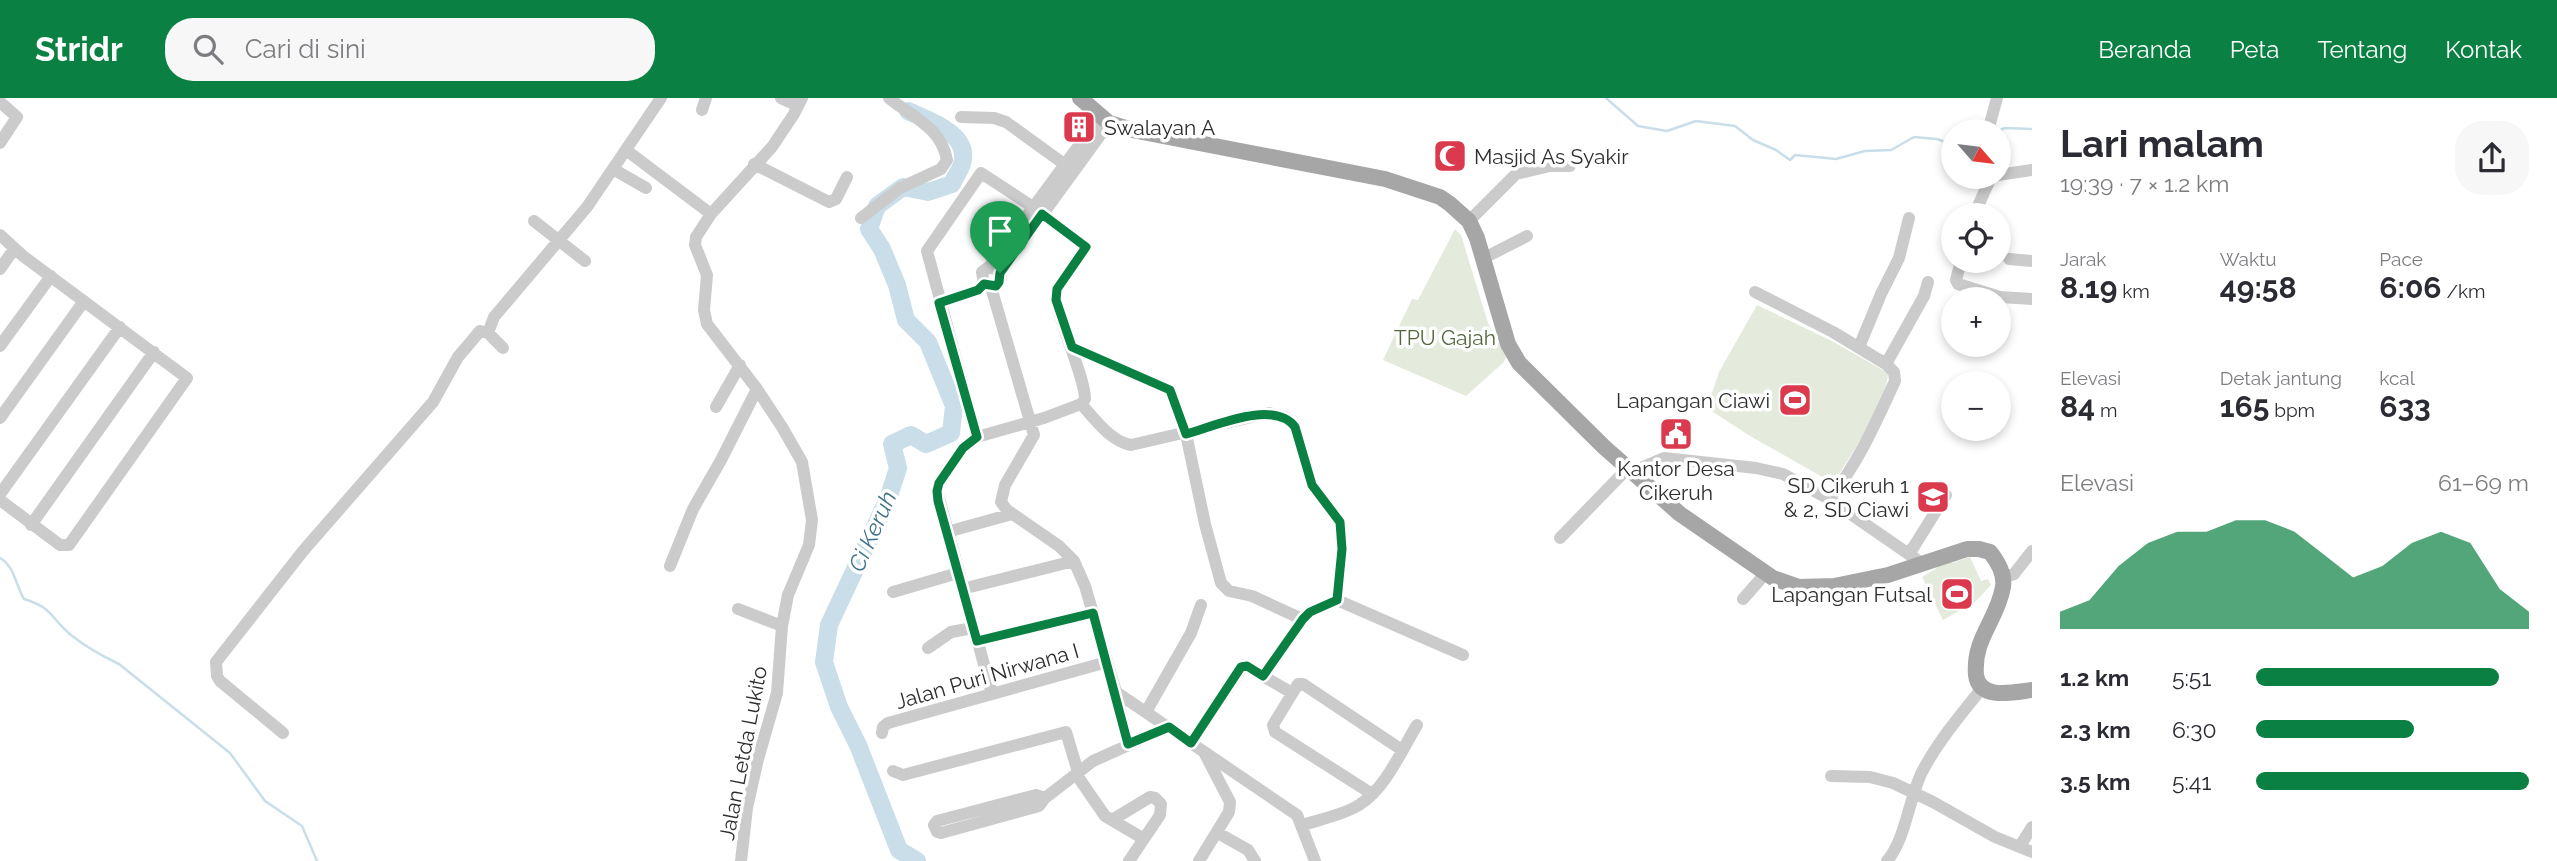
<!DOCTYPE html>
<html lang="id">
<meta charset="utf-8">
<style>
body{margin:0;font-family:Raleway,sans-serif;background:#f7f7f7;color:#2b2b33;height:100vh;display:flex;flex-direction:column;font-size:26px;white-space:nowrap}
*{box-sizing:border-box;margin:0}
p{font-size:23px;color:#7c7c81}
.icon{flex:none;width:38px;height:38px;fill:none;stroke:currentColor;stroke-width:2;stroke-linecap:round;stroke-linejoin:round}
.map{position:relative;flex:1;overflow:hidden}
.side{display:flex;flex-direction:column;background:#fff;width:525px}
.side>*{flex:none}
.needle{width:46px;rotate:118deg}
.tools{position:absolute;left:1941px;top:21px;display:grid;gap:14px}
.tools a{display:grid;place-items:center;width:70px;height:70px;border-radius:50%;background:#fff;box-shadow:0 4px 10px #0003;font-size:35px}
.pin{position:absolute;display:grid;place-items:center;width:60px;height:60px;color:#fff;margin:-72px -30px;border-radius:50% 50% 50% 0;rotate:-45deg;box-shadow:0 0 7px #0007}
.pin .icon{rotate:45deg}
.round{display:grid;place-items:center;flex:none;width:74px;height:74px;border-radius:28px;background:#f7f7f7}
.headline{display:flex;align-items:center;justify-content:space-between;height:119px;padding:0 28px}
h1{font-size:38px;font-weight:700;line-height:52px}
.figures{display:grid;grid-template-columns:repeat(3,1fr);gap:10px;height:119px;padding:7px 28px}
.figures div{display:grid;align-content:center}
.figures b{font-size:30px;font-weight:700}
.figures small{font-size:19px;font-weight:400}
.figures p{font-size:19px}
.chart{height:196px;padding:14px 28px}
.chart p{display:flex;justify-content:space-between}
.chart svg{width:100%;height:126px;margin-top:7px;fill:#0b8043;opacity:.7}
ul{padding:0 28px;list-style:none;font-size:23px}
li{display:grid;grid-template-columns:112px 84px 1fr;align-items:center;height:52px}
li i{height:18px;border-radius:9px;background:#0b8043}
header{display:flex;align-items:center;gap:42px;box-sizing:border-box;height:98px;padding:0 35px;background:#0b8043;color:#fff}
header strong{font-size:33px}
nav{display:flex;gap:38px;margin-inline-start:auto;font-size:24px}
.search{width:490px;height:63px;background:#f7f7f7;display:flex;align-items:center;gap:18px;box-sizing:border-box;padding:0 24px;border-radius:28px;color:#7c7c81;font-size:26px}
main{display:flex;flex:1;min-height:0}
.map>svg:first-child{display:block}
.green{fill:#e4eadc}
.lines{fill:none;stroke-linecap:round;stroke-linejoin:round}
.stream{stroke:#c9dee9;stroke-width:2.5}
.river{stroke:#c9dee9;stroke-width:18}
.minor{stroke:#cbcbcb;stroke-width:12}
.major{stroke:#a6a6a6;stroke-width:16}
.route-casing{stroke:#fff;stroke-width:14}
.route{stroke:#0b8043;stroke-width:9}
.labels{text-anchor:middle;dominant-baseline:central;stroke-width:7;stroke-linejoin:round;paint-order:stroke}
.poi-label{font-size:21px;fill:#2e2e2e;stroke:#fff;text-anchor:end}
.park-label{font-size:21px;fill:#53673e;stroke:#fff}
.street-label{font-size:21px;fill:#2e2e2e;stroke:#fff}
.water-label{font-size:23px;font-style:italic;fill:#40728b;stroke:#fff}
</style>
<header>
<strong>Stridr</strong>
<div class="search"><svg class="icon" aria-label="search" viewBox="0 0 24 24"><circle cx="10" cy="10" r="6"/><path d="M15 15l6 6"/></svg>Cari di sini</div>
<nav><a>Beranda</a><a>Peta</a><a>Tentang</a><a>Kontak</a></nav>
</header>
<main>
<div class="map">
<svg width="2032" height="763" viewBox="0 0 2032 763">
<rect width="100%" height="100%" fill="#fff"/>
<path class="green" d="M 1455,131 L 1461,137 L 1488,225 L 1506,259 L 1504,264 L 1466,298 L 1383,262 L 1412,201 L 1418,202 Z
M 1757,207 L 1832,243 L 1888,275 C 1887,304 1850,359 1833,385 L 1750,338 L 1707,310 L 1719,274 Z
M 1970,459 L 1981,483 L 1988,481 L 1991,487 L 1975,504 L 1943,522 L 1922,479 L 1937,470 L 1937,466 L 1951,462 L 1952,465 Z"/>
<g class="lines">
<path class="stream" d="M 1606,0 L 1638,28 L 1667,33 L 1696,23 L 1735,28 L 1753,42 L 1776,52 L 1790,62 L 1795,57 L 1836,61 L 1865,53 L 1891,52 L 1914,39 L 1937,41 L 1953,47
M 1998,33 L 2005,30 L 2032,31
M 0,460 C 14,467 16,488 24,501 C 54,510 50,520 71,537 C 86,549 102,558 119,566 L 230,655 L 265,703 L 302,728 L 317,763"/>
<path class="river" d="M 908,13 C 927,22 971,35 962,66 C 960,72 955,79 952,86 L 928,94 L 903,89 L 877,108 L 869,131 L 882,151 L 897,187 L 906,222 L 928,244 L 954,308 L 951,335 L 926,346 L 911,337 L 892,346 L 898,370 L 888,401 L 829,527 L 824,564 L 839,609 L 858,647 L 899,752 L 917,763"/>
<path class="minor" d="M 781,0 L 798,8
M 0,4 L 17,19 L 0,45
M 702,12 L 706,0
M 961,19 L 994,20 L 1006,24 L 1071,71
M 1988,33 L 1997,0
M 626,52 L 711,116
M 754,66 L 829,104 L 836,101 L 847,79
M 613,71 L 646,90
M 1998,77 L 2032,72
M 1033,109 L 981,75 L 927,153 L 977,339 L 1044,320 L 1081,306 L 1085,301 C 1085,275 1050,209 1058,190 C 1064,175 1079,164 1086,149 L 1042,116
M 1974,117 L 1991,79
M 861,120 L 900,90 L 941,71 L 947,62 C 941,29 912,19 889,0
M 534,123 L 585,163
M 1469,123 L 1516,76 L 1550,68 L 1570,68
M 0,137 L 23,158 L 187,280 L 69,447 L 60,447 L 0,402
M 1482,161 L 1527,138
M 2009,161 L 2032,163
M 1961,163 L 1956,182 L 1958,186 L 2000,199 L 2032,201
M 989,169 L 998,172 L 1001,180 L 996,188 L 984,186 L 982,174 L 989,169 L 1100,19
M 0,171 L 14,151
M 1000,175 L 1109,25
M 991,189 L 1034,337 L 1005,387 L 1001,404 L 1007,412 L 1059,448 L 1074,463 L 1085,488 L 1116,594 L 1297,717 L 1315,763
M 1755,194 L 1833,234 L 1886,266 L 1894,274 L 1895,283 C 1876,324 1858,366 1829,401
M 939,205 L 978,192 L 984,186
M 488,235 L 503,250
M 0,248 L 51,178
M 1072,249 L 1170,292 L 1186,336 L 1205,426 L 1221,485 L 1229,493 L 1252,498 L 1302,521
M 1859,249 L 1881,196 L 1899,160 L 1909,120
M 1886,266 L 1924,198 L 1928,184
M 1081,306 C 1095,321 1110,343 1131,347 L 1269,315 L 1285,319 L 1295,329 L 1312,387 L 1340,424 L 1342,451 L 1337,502
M 716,309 L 740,267
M 0,320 L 84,203
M 977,339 C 964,346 939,378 937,393 L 992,596
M 1631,374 L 1664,360 L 1756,370 L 1783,376 L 1829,401 L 1923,466
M 0,396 L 120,229
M 31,427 L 154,254
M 947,434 L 1012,416
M 1560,440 L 1627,371
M 1907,454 L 1913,450 L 1946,397
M 670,468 L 693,411 L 721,362 L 757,291
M 2002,480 L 2014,476 L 2032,453
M 962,491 L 1074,463
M 893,494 L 958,475
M 1743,501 L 1765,476
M 738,511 L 782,528
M 977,543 L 1093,515
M 928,550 L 951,534 L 973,530
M 1263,578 L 1302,521 L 1317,510 L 1337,502 L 1463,557
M 1116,594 L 1128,646
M 1146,614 L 1191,535 L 1201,507
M 283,635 L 220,583 L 217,578 L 216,564 L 303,453 L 433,304 L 458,259 L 480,233 L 488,235 L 494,219 L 587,109 L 661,0
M 882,635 L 883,629 L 888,625 L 1107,564
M 1191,645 L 1244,567 L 1292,595
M 893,673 L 903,677 L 1066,634 L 1078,674
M 1076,676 L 1105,718 L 1144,741
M 1831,678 L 1870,679 L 1893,685 L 1933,704 L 1995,739 L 2032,754
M 1372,696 L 1275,634 L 1273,627 L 1298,586 L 1303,586 L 1402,652
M 1045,700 L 1036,697 L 937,723 L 934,727 L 937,734 L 941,735 L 1039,708 L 1045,700 L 1093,663 L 1169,629
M 1112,722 L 1150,699 L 1155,700 L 1161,706 L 1160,717 L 1129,763
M 1303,727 C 1321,721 1343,717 1359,707 C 1386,690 1401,653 1417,627
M 1218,735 L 1248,752 L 1255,763
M 2020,748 L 2032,729
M 741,763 L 747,710 L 758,661 L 777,595 L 782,528 L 788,497 L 809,447 L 812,422 L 802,364 L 782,329 L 757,291 L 707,226 L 704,212 L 707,177 L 695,147 L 696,139 L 711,116 L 772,49 L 794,16 L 802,0
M 1199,763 L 1229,714 L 1230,704 L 1205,656
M 1887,763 C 1905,742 1909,702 1921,676 C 1937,644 1960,618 1982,590"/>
<path class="major" d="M 1080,0 L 1109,25 L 1132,32 L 1385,81 L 1440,99 L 1450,106 L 1469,123 L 1477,140 L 1508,246 L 1519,265 L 1604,349 L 1680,416 L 1773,480 L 1799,489 L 1834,488 L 1888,477 L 1967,451 L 1979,451 L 1990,454 C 1998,464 2005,476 2003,489 C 1997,523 1973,540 1976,577 C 1979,603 2015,594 2032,592"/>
</g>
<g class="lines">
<defs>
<path id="route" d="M 1042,116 L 1086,149 L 1057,191 L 1056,202 L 1072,249 L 1170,292 L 1186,336 C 1215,328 1274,301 1295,329 L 1312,387 L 1340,424 L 1342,451 L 1337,502 L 1310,514 L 1303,521 L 1263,578 L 1247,568 L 1241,569 L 1191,645 L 1169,629 L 1128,646 L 1093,515 L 977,543 L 938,403 L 937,393 L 939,385 L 963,350 L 977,339 L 939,205 L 978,192 L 984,186 L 996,188 L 999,184 L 1000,175 Z"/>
</defs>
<use href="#route" class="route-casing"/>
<use href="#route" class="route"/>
</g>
<defs>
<symbol id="building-square" viewBox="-11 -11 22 22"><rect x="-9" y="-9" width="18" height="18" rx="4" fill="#db394d" stroke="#fff"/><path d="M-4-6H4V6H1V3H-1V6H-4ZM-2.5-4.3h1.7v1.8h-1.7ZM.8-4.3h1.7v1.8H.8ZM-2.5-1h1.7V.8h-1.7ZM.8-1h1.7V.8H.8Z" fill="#fff"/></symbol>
<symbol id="mosque-square" viewBox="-11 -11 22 22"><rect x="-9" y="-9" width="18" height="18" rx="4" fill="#db394d" stroke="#fff"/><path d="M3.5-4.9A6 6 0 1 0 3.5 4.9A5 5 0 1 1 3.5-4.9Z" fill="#fff"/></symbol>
<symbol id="stadium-square" viewBox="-11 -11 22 22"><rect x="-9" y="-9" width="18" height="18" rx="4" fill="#db394d" stroke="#fff"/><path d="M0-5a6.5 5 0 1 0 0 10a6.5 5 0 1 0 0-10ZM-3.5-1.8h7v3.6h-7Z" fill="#fff"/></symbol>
<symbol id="civic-square" viewBox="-11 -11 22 22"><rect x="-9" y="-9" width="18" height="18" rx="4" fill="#db394d" stroke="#fff"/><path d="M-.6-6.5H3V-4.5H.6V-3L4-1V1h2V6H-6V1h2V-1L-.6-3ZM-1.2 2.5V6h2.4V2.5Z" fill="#fff"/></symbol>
<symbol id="school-square" viewBox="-11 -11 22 22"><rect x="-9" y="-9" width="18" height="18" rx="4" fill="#db394d" stroke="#fff"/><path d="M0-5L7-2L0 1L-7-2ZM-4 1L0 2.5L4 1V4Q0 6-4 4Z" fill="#fff"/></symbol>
</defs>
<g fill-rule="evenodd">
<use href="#building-square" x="1060" y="10" width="38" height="38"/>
<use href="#mosque-square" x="1431" y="39" width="38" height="38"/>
<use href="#stadium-square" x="1776" y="283" width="38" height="38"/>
<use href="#civic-square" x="1657" y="317" width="38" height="38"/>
<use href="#school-square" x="1914" y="380" width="38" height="38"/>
<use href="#stadium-square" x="1938" y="477" width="38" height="38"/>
</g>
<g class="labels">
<g class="poi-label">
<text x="1104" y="29" text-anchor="start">Swalayan A</text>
<text x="1474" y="58" text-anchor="start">Masjid As Syakir</text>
<text x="1770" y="302">Lapangan Ciawi</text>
<text x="1676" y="370" text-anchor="middle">Kantor Desa<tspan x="1676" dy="24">Cikeruh</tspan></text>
<text x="1909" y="387">SD Cikeruh 1<tspan x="1909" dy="24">&amp; 2, SD Ciawi</tspan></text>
<text x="1932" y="496">Lapangan Futsal</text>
</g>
<g class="park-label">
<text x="1445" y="239">TPU Gajah</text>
</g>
<g class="street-label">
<text transform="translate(987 578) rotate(-16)">Jalan Puri Nirwana I</text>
<text transform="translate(743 655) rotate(-79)">Jalan Letda Lukito</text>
</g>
<g class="water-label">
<text transform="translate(872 433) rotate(-66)">Ci Keruh</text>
</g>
</g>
</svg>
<div class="tools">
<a><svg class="needle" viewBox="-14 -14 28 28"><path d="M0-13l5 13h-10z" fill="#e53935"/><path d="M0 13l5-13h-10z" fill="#7c7c81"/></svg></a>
<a><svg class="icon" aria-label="locate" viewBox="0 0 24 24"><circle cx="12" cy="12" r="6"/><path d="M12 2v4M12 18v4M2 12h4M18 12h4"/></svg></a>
<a>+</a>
<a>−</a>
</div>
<div class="pin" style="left:1000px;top:175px;background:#1e9e55"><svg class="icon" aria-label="arrive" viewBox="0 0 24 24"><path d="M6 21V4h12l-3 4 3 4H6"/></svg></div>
</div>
<section class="side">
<div class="headline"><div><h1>Lari malam</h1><p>19:39 · 7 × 1.2 km</p></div><a class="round"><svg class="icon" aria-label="share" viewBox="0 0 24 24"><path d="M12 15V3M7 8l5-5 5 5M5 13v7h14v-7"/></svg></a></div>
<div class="figures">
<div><p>Jarak</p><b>8.19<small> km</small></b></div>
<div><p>Waktu</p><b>49:58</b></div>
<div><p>Pace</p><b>6:06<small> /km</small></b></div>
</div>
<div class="figures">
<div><p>Elevasi</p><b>84<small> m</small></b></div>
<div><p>Detak jantung</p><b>165<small> bpm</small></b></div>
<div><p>kcal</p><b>633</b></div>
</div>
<div class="chart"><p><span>Elevasi</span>61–69 m</p>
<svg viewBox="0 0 160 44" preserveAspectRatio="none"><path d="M0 44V38L10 34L20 22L30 14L40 10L50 10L60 6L70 6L80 10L90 18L100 26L110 22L120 14L130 10L140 14L150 30L160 38V44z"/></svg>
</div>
<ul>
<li><b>1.2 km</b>5:51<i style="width:89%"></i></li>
<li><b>2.3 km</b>6:30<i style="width:58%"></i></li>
<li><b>3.5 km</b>5:41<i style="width:100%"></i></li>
</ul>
</section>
</main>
